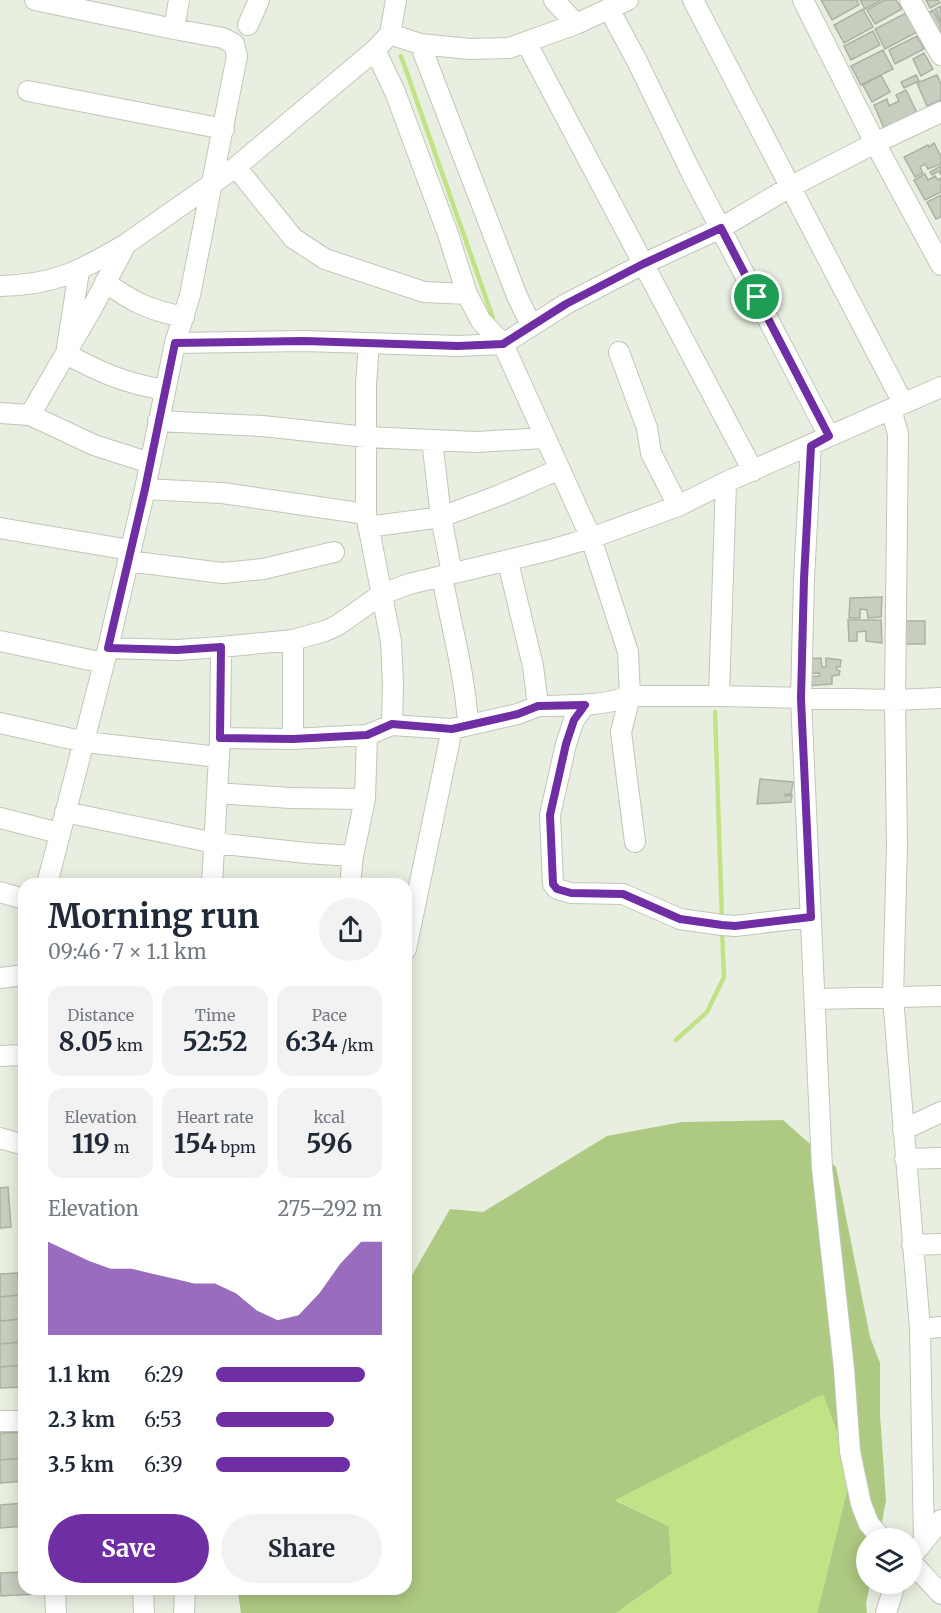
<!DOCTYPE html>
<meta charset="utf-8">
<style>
body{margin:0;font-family:Merriweather,serif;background:#f2f2f3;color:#1f2937;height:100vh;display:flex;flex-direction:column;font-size:22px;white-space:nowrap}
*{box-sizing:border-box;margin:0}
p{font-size:20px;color:#747a83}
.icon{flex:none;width:33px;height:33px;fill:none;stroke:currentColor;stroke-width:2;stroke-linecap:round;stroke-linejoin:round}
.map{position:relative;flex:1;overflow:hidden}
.side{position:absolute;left:18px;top:878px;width:394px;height:717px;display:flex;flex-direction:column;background:#fff;border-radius:18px;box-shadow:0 3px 15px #0003}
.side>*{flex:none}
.fabs{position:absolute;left:856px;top:1528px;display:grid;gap:12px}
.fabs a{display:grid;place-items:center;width:66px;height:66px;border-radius:50%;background:#fff;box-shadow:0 3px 15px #0003;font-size:30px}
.pin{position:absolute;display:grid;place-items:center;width:51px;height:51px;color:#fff;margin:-26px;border:3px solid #fff;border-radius:50%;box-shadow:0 2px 6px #0007}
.round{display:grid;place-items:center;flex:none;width:63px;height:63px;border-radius:32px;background:#f2f2f3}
.overview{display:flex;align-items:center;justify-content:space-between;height:102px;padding:0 30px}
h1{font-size:33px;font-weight:700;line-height:45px}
.stats{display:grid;grid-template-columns:repeat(3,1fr);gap:9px;height:102px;padding:6px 30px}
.stats div{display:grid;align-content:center;border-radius:15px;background:#f2f2f3;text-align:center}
.stats b{font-size:26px;font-weight:700}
.stats small{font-size:16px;font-weight:400}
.stats p{font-size:16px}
.chart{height:168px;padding:12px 30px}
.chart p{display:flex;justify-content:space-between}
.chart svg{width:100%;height:108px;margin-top:6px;fill:#6f2ea3;opacity:.7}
.primary-button{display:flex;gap:12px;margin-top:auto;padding:12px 30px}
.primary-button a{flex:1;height:69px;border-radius:36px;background:#6f2ea3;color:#fff;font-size:24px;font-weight:700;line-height:69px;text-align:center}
.primary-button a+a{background:#f2f2f3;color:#1f2937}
ul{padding:0 30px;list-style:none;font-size:20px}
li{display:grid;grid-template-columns:96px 72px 1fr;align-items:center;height:45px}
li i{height:15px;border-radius:8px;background:#6f2ea3}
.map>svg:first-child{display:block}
.green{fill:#aec982}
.water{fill:#c1e386}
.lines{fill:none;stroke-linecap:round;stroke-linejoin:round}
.stream{stroke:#c1e386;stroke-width:4.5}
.building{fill:#c7cdbf;stroke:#abb1a4;stroke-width:1.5}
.minor-casing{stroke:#c1c6b9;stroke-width:22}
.minor{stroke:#fff;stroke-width:20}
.route-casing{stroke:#fff;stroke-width:12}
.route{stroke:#6f2ea3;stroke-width:8}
</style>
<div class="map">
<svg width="941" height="1613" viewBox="0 0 941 1613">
<rect width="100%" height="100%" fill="#e9efe0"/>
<path class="green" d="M 783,1120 L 836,1167 L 870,1337 L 880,1363 L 880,1414 L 886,1500 L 879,1539 L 867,1539 L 867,1584 L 870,1584 L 866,1604 L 867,1613 L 817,1613 L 852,1470 L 616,1501 L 669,1526 L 672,1574 L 616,1613 L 241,1613 L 238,1593 L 239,1588 L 406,1588 L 407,1284 L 450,1209 L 483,1212 L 607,1136 L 682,1122 Z"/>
<path class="water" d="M 823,1394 L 852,1470 L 817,1613 L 616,1613 L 672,1574 L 669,1526 L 615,1500 Z"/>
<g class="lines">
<path class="stream" d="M 401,56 L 493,318
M 715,712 L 722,920
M 676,1040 L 707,1012 L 724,977 L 722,931"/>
</g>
<path class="building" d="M 821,0 L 857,0 L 859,5 L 832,20 Z
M 860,0 L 881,0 L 865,9 Z
M 885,0 L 896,0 L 902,9 L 875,24 L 867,10 Z
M 926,0 L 938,0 L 940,3 L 930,8 Z
M 941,6 L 941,22 L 935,9 Z
M 863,9 L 873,27 L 844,43 L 834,25 Z
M 933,10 L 941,25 L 941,48 L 921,17 Z
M 906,13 L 917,32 L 885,49 L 875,29 Z
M 873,31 L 880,45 L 851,60 L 844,46 Z
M 917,36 L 924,49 L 895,64 L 889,50 Z
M 883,50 L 893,69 L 861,85 L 851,66 Z
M 924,53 L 933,69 L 921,76 L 913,59 Z
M 881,75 L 890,92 L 872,102 L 863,85 Z
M 916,75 L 919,81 L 904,88 L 901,82 Z
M 937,75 L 941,84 L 941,100 L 927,106 L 917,83 Z
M 906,90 L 917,113 L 884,128 L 874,105 L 887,99 L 889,106 L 899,101 L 896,95 Z
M 934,143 L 941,156 L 941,164 L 928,169 L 925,164 L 920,167 L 923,173 L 915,177 L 904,157 L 928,145 L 929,147 Z
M 941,166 L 941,175 L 939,171 L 932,175 L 930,172 Z
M 925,174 L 928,180 L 935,176 L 938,180 L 941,178 L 941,192 L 925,200 L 914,180 Z
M 941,195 L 941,217 L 936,219 L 927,202 Z
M 882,597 L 881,617 L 868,618 L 867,610 L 860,609 L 860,618 L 849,618 L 850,598 Z
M 848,620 L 881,620 L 882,643 L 866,641 L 866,631 L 857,632 L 857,641 L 849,641 Z
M 903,621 L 925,621 L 925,644 L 903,644 Z
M 821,658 L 822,667 L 826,667 L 826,658 L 841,660 L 840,667 L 836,667 L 837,670 L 840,671 L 839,675 L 832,676 L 832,684 L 806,686 L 806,677 L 820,676 L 819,673 L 805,674 L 806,659 Z
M 760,779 L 793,782 L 791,794 L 785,794 L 785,796 L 792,795 L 791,802 L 757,804 Z
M 8,1187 L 11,1227 L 0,1228 L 0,1188 Z
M 18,1273 L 19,1295 L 0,1297 L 0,1274 Z
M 19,1295 L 21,1319 L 0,1321 L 0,1297 Z
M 21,1319 L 22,1342 L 0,1344 L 0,1321 Z
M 22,1342 L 24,1365 L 0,1367 L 0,1344 Z
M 24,1365 L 24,1387 L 0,1388 L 0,1367 Z
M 24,1432 L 24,1458 L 0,1460 L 0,1433 Z
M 24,1458 L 24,1481 L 0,1483 L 0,1460 Z
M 24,1503 L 24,1526 L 0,1528 L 0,1505 Z
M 24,1572 L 24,1588 L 37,1588 L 37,1594 L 1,1596 L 0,1573 Z"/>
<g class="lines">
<defs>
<path id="minor" d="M 35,0 L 174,29
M 554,0 L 576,24
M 693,0 L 903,403
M 803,0 L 875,143 L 941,265
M 910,0 L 941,55
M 609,9 L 637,61 L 691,172 L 829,436
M 248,25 L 259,0
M 390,34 L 420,44 L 470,49 L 509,48 L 576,24 L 628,0
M 526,42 L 753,471
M 420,44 L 517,296 L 531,325
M 375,50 L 395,92 L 448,234 L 467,294 L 481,321 L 503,344 L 591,538 L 628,652 L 630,696 L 621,732 L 635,842
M 28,91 L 224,129
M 236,167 L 293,238 L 325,259 L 424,292 L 467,294
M 79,271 L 66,354 C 102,373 124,383 165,390
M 105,282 C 134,303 149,310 184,317
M 0,286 C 55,285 80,271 126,244
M 175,343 L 305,341 L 458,346 L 503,344 L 566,304 L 643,264 L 721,228 L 790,187 L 875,143 L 941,112
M 369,343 L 366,384 L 366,514 L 391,641 L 393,683 L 392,725
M 619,352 L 647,428 L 651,453 L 678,506
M 891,409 L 898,434 L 895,700 L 897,844 L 893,997 L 920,1329 L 924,1541
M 0,413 L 30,415 L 94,445 L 150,463
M 30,415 L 91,310 L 126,244 L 236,167 L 375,50 L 390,34 L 396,0
M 158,421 L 262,426 L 366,437 L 477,442 L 544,438
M 432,440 L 441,517 L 452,573
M 811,446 L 804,579 L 801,699 L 822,1168 L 844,1369 L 850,1451 L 861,1504 L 869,1524 L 882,1539
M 145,489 L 222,493 L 366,514
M 368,527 L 441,517 L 500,495 L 560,469
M 0,528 L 130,550
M 128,561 L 222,573 L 263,569 L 334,552
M 442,576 C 451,625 465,674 468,724
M 0,641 L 104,663
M 108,648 L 177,650 L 221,647 L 293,640 L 325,631 L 338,625 L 382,594 L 409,584 L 550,550 L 591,538 L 678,506 L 726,482 L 941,387
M 719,696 L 726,482
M 585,705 L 574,720 L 566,744 L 550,815 L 553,884 L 557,889 L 571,893 L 623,894 L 680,919 L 722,925 L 735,926 L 811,917
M 538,706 C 569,705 600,707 630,696 L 719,696 L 895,700 L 941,698
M 0,723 L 85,742 L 219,757
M 220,738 L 293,739 L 367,735
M 293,739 L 293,640
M 217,793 L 290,798 L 365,799
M 65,812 L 215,843 L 306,853 L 353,856
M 0,818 L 59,833
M 47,884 L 108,648 L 145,489 L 175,343 L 190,295 L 237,56 L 234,44 L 223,38 L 174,29 L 179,0
M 212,884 L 220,738 L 221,647
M 350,884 L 353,856 L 365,799 L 367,735 L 392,725 L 452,729 L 518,714 L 538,706 L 533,666 L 508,562
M 0,892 L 24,899
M 406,949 L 452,729
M 0,978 L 24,975
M 815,999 L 941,996
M 0,1056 L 24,1055
M 903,1130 L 941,1112
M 0,1138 L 24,1145
M 905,1159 L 941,1158
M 912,1245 L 941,1244
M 920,1329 L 941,1327
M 0,1421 L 24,1421
M 912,1556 L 941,1520
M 912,1563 L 941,1594
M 55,1588 L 56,1613
M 143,1588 L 144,1613
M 184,1613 L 185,1588
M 886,1613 L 895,1584"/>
</defs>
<use href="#minor" class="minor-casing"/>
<use href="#minor" class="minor"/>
</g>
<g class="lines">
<defs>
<path id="route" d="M 721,228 L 829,436 L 811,446 L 804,579 L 801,699 L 811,917 L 735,926 L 722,925 L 680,919 L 623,894 L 571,893 L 557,889 L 553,884 L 550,815 L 566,744 L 574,720 L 585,705 L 538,706 L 518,714 L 452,729 L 392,724 L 367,735 L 293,739 L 220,738 L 221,647 L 177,650 L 108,648 L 145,489 L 175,343 L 305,341 L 458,346 L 503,344 L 566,304 L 643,264 Z"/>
</defs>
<use href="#route" class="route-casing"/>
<use href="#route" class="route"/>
</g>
</svg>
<div class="fabs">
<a><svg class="icon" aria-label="layers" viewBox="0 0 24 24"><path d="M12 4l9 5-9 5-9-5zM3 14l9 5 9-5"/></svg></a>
</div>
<div class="pin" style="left:757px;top:297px;background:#1e9e55"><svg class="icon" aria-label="arrive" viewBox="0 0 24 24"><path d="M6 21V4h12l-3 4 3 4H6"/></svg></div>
<section class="side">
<div class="overview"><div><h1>Morning run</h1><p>09:46 · 7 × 1.1 km</p></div><a class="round"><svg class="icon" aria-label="share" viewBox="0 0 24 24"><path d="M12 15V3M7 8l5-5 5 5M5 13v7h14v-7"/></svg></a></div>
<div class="stats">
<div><p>Distance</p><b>8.05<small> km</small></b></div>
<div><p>Time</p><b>52:52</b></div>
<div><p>Pace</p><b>6:34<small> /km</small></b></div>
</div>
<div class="stats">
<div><p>Elevation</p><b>119<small> m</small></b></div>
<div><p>Heart rate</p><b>154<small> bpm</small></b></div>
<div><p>kcal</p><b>596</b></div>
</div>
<div class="chart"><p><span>Elevation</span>275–292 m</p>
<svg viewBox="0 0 160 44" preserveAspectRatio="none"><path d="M0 44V6L10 10L20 14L30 17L40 17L50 19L60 21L70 23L80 23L90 27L100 34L110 38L120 36L130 27L140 15L150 6L160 6V44z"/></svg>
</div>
<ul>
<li><b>1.1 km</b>6:29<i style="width:90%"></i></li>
<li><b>2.3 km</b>6:53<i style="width:71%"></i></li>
<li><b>3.5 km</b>6:39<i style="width:81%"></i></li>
</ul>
<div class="primary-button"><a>Save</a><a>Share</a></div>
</section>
</div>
